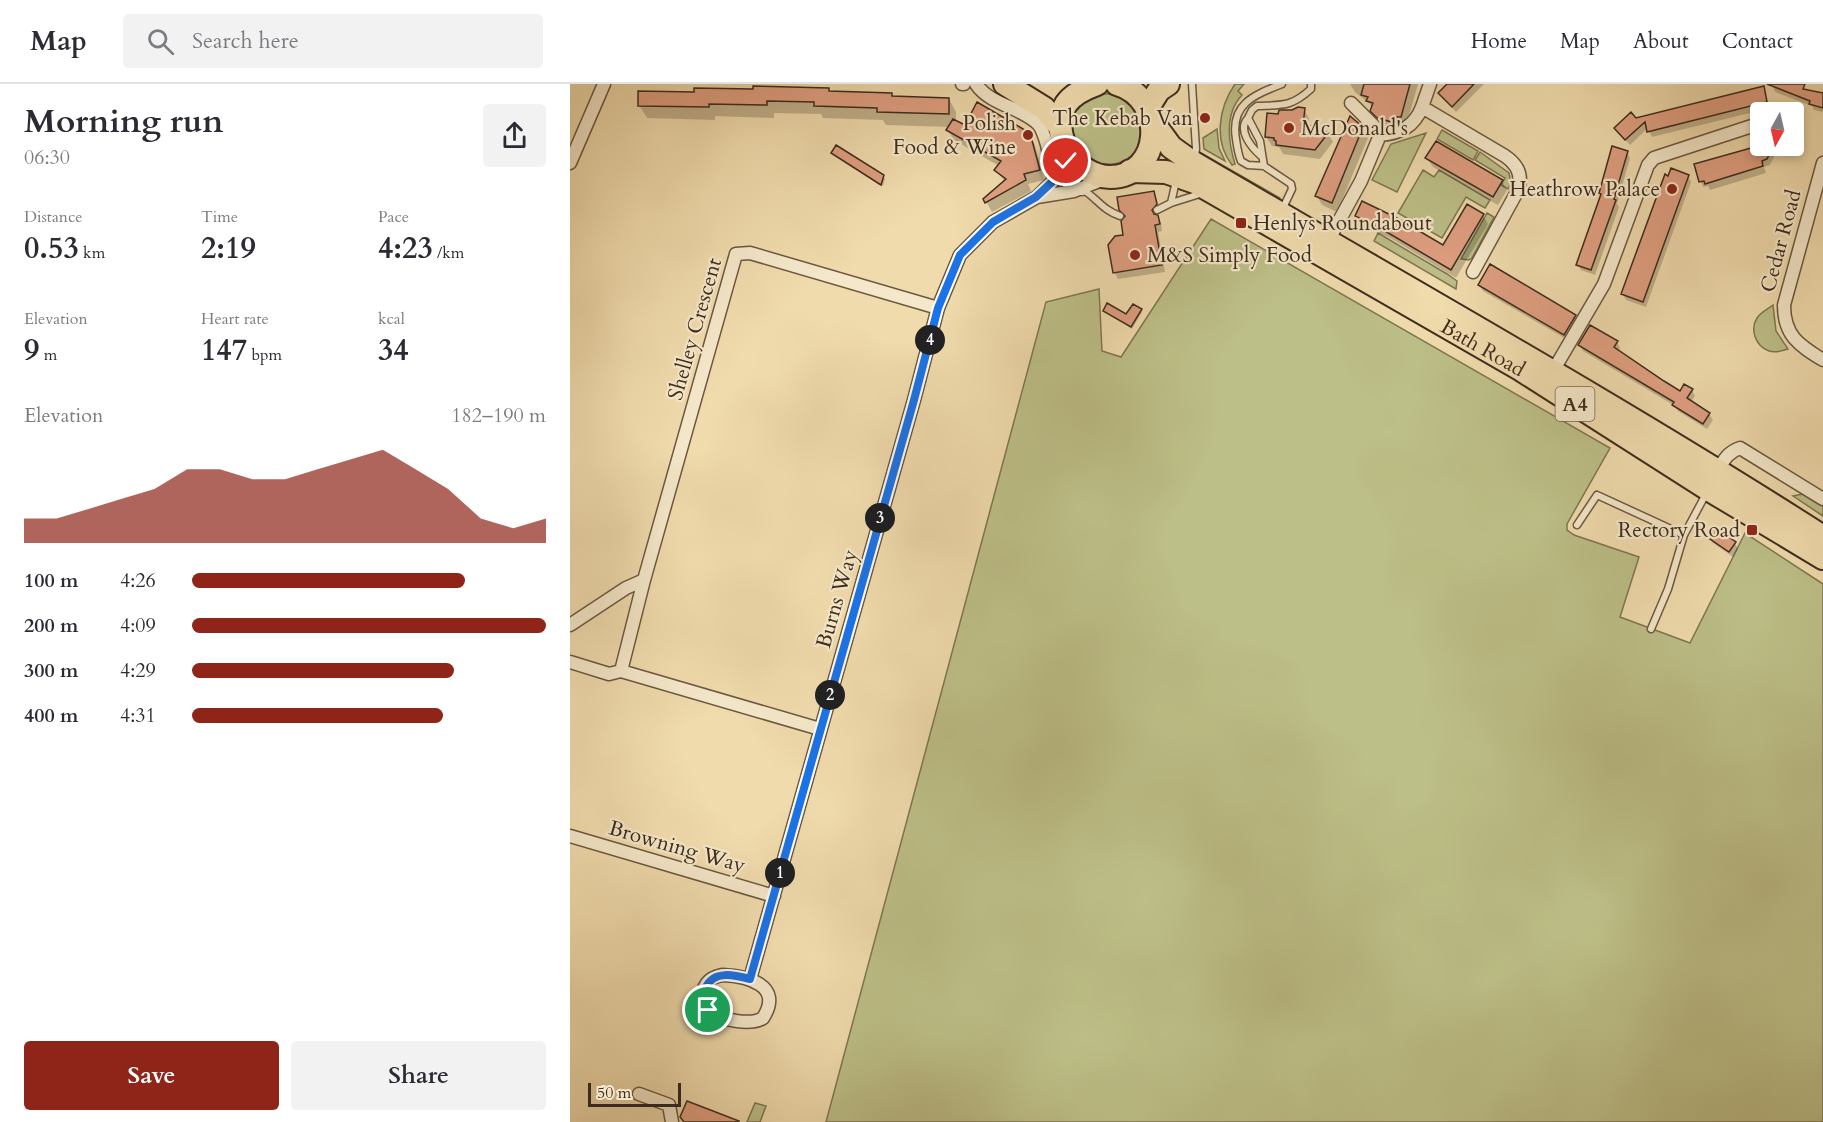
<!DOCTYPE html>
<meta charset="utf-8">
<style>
body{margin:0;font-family:Cardo,serif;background:#f2f2f3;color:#2b2b33;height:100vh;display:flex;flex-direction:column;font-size:22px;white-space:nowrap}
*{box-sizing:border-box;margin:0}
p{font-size:20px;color:#7c7c81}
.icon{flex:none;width:33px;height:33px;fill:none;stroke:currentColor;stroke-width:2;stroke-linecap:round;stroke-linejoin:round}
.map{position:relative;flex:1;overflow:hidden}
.drawer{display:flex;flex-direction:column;background:#fff;width:570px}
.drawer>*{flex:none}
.needle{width:39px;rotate:188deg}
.tools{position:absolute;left:1180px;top:18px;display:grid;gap:12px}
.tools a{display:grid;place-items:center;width:54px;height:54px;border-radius:6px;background:#fff;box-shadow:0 3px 9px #0003;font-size:30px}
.scale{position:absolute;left:18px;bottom:15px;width:93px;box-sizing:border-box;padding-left:6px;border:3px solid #3d2c1d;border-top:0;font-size:16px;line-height:21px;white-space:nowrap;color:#3d2c1d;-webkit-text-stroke:4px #f5e8ca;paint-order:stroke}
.pin{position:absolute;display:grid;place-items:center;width:51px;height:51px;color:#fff;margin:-26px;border:3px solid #fff;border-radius:50%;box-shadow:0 2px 6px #0007}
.km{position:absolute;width:30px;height:30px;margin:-15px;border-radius:50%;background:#222;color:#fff;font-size:16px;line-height:30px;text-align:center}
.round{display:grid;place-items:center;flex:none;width:63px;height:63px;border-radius:6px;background:#f2f2f3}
.summary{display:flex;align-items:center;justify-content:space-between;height:102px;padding:0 24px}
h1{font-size:33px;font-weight:800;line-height:45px}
.figures{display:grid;grid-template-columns:repeat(3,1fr);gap:9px;height:102px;padding:6px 24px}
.figures div{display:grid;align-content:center}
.figures b{font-size:30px;font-weight:800}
.figures small{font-size:16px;font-weight:400}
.figures p{font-size:16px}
.chart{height:168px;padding:12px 24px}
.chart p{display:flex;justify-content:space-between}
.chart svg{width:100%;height:108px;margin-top:6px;fill:#8f2418;opacity:.7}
.cta{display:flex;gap:12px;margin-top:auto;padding:12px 24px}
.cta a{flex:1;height:69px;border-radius:6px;background:#8f2418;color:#fff;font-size:24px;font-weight:800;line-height:69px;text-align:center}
.cta a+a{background:#f2f2f3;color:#2b2b33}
ul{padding:0 24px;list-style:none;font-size:20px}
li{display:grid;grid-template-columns:96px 72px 1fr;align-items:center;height:45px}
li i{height:15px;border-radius:8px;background:#8f2418}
header{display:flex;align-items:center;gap:36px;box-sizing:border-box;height:84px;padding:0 30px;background:#fff;border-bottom:2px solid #e1e1e2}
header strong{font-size:28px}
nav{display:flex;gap:33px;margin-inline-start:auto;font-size:21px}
.search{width:420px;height:54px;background:#f2f2f3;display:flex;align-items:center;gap:15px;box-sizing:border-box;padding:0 21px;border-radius:6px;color:#7c7c81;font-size:22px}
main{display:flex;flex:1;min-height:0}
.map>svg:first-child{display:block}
.green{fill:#bdbf88;stroke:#7d7652;stroke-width:1.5}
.shadow{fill:#0003}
.building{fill:#e09f81;stroke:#3d2c1d;stroke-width:1.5}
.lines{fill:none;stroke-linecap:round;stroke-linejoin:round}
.lane-casing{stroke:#6a5841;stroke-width:9}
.street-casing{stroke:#6a5841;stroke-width:15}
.highway-casing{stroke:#3d2c1d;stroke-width:26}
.lane{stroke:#f5e8ca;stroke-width:6}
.street{stroke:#f5e8ca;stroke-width:12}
.highway{stroke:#f0dbad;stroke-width:22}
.route-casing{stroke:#fff;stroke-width:12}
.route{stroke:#1a73e8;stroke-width:8}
.poi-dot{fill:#8f2418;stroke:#f5e8ca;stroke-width:2}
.labels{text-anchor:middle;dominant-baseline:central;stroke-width:4.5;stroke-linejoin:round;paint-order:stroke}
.shield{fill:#f5e8ca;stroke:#746451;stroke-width:1.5}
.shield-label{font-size:20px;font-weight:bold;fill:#3d2c1d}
.poi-label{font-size:21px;fill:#3d2c1d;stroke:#f5e8ca;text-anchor:end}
.street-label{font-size:21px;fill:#3d2c1d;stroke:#f5e8ca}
</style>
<header>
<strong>Map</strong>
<div class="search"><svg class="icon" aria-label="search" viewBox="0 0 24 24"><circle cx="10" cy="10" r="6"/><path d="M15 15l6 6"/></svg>Search here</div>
<nav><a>Home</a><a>Map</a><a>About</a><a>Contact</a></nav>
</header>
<main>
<section class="drawer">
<div class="summary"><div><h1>Morning run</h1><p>06:30</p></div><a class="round"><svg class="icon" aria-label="share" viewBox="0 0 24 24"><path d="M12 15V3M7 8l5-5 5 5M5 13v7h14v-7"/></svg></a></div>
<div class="figures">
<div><p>Distance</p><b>0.53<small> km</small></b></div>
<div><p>Time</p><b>2:19</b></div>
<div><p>Pace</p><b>4:23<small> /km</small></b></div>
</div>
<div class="figures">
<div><p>Elevation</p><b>9<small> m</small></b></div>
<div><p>Heart rate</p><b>147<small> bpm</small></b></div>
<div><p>kcal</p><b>34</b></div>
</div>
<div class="chart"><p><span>Elevation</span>182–190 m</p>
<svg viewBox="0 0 160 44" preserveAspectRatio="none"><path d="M0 44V34L10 34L20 30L30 26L40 22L50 14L60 14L70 18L80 18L90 14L100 10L110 6L120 14L130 22L140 34L150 38L160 34V44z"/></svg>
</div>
<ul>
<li><b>100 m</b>4:26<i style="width:77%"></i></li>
<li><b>200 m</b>4:09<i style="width:100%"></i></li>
<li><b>300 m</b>4:29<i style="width:74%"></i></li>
<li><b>400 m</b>4:31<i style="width:71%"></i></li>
</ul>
<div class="cta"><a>Save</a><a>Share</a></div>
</section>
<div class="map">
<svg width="1253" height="1038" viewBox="0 0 1253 1038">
<rect width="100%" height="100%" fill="#f0dbad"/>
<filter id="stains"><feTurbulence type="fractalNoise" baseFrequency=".00333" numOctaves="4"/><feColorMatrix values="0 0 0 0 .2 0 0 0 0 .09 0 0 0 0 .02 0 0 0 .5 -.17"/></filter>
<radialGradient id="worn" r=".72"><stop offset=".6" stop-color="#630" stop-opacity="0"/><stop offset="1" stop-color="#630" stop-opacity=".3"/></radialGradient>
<path class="green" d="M 665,0 L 674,0 L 668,7 L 672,11 C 655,29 658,57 665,80 L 662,81 C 643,57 649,23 665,0 Z
M 534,10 C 547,9 563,16 567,29 C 588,94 501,97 501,39 C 500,32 505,23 507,17 Z
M 647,45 L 649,64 L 655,77 L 634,65 L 633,54 Z
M 872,46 L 908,67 L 903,76 L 867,55 Z
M 856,49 L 827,108 L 802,96 L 821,60 Z
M 910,68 L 939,89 L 941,100 L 938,105 L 931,101 L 935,94 L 905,76 Z
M 631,69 L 710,114 L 707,116 L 632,72 Z
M 853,86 L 864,93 L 869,86 L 920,116 L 915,124 L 896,113 L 872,154 L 828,129 Z
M 917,129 L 924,133 L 902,174 L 899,176 L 891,175 Z
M 641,135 L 1040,364 L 997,440 L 997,446 L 1004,451 L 1069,473 L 1050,533 L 1120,559 L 1175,449 L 1253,500 L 1253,1038 L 256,1038 L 476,218 L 529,205 L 532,267 L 551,273 Z
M 808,149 L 877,190 L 887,197 L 886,205 L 804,157 Z
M 1203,221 L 1206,247 L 1218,265 C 1212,267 1205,269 1199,267 C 1185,262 1180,245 1187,234 C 1191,228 1198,225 1203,221 Z
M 1233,410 L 1253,422 L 1253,432 L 1223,412 Z
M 185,1019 L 196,1022 L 190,1038 L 177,1038 Z"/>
<path class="shadow" d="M 780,0 L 848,0 L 836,42 L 827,46 L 814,43 L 808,36 L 800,20 L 785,8 Z
M 879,0 L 914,0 L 886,28 L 870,9 Z
M 1202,0 L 1230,0 L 1237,7 L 1253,11 L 1253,28 L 1244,26 L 1242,22 L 1205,8 Z
M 1193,3 L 1200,24 L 1082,53 L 1078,44 L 1060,61 L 1050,50 L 1065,35 Z
M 259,5 L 261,9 L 322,10 L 323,14 L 379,15 L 386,28 L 386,38 L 395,43 L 459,51 L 465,61 L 474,96 L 458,100 L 461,107 L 422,128 L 415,115 L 435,98 L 426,86 L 429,82 L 384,56 L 378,46 L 380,43 L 316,41 L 313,36 L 253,34 L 251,30 L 204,29 L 204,34 L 145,32 L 145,36 L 77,34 L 69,21 L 126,10 Z
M 734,25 L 739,35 L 738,43 L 743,43 L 746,48 L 758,49 L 763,58 L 750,75 L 713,70 L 709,63 L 702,62 L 696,53 L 710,32 Z
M 792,44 L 798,54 L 767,128 L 752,121 L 747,112 Z
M 1193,62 L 1199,62 L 1204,73 L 1200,81 L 1194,83 L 1196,89 L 1140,106 L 1138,102 L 1133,103 L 1125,81 Z
M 1057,68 L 1060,74 L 1047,120 L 1049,123 L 1025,191 L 1011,186 L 1008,180 Z
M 262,69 L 313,92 L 315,95 L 313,102 Z
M 857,74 L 932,97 L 937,106 L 928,121 L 863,83 Z
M 1118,92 L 1121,98 L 1076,223 L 1056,216 L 1053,210 Z
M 583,109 L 587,116 L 589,128 L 587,131 L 591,139 L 592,147 L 588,148 L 595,188 L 548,195 L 545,189 L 540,161 L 555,152 L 556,134 L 551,125 Z
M 913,131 L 918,140 L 886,194 L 822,155 L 792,141 L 787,132 L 874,163 Z
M 909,201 L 1005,232 L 1008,238 L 998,256 L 913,207 Z
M 571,226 L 572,228 L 562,245 L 535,227 L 557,232 Z
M 1047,258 L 1050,264 L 1048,267 L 1110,309 L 1122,306 L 1125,312 L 1121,318 L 1139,330 L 1143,336 L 1137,345 L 1108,327 L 1105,322 L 1013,267 L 1010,261 Z
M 1139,453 L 1165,459 L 1168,465 L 1163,473 L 1143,459 Z"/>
<path class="building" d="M 794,0 L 840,0 L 831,33 L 823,33 L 822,38 L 807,34 L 800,27 L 803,19 L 796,17 L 798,13 L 791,11 Z
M 877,0 L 904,0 L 882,23 L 868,9 Z
M 1197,0 L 1235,0 L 1233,5 L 1253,9 L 1253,24 L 1239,20 L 1240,17 Z
M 183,2 L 259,4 L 259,7 L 322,9 L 322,12 L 379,14 L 379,30 L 307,28 L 307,24 L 244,22 L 244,18 L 197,17 L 197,21 L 139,20 L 139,23 L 68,22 L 68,7 L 124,8 L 124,4 L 183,5 Z
M 1194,2 L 1197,18 L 1077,48 L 1075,38 L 1055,56 L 1044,44 L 1061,28 L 1066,34 Z
M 407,18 L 460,49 L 470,86 L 454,90 L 456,96 L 415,119 L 413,115 L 436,95 L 424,86 L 431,77 L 376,46 L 383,35 L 395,41 Z
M 728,23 L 735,24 L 733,41 L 744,42 L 743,46 L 759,48 L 745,66 L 706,61 L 706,57 L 704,56 L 704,54 L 695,53 L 697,29 L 708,30 L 709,26 L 722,26 Z
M 780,32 L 793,43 L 762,119 L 745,112 Z
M 866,57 L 933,96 L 923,113 L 855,74 Z
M 266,61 L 314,91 L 311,101 L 261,69 Z
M 1042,62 L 1058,67 L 1044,115 L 1046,116 L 1021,186 L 1006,181 L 1031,110 L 1029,109 Z
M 1188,62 L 1203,62 L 1197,75 L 1192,77 L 1193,82 L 1135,100 L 1134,97 L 1129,98 L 1124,80 Z
M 1101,84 L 1119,91 L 1073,218 L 1051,210 L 1095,90 L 1098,92 Z
M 584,107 L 587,120 L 582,126 L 584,130 L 588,131 L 590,140 L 585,141 L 592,181 L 543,189 L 538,161 L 545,152 L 553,151 L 551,137 L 555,132 L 549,126 L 547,113 Z
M 792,117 L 827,134 L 873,161 L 897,120 L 914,130 L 881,186 L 815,147 L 785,132 Z
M 920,180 L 1006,231 L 994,251 L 908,201 Z
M 537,219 L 556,230 L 563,220 L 572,225 L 561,243 L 533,227 Z
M 1020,241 L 1048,257 L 1044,263 L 1094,297 L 1110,307 L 1114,300 L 1123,305 L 1117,314 L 1140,329 L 1133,340 L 1102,321 L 1104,318 L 1008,261 Z
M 1144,443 L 1166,458 L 1159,468 L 1137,453 Z
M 117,1017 L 169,1037 L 169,1038 L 114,1038 L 110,1033 Z"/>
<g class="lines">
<defs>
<path id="lane" d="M 622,0 L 626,65 L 625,72
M 712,0 C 684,11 660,20 666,55 C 667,62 668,70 671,77 L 678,81 L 694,82 L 721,100 L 722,105 L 712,126
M 678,34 C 667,46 681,63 691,72
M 694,82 L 690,57 L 678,34 L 682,26 L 687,22 C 713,21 721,23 741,5 L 741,0
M 512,105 C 528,115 531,125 550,132
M 601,119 L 606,97
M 587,126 L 601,119 L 633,109
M 1007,441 L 1027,411 L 1114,451
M 1081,545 L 1098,505 L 1114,451 L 1137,408"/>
<path id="street" d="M 392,0 L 394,0
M 406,0 C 420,21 451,23 468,40 C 473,46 475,54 477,61 C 482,86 487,96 512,105
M 852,23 L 860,0
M 810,51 C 831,49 844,43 852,23 L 935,72 C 947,80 953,91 948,106 L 903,188
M 0,79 L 34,0
M 1253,79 L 1214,221 C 1214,252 1229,261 1253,276
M 467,113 L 504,107 L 537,94
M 758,157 L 791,97 L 810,51 L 804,42 L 781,19
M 983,287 L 1034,200 L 1078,81 L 1084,74 L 1191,39
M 1148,386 C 1154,376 1158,368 1170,364 L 1253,415
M 0,541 L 56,504 L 74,496
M 0,578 L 39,590 L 51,587
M 250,645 L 51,587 L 74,496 L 166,170 L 180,169 L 368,224
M 0,752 L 204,812
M 152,891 C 177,892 214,901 193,934 C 181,942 150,936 139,927 C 131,920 131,904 139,897 C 141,894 148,892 152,891 Z
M 180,895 L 344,316 L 368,224 L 390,171 L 423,138 L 467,113 L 482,98 L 493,84 L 499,68
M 69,1010 L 99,1021 L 102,1038"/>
<g id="highway">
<path d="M 435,0 L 474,24 L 490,43"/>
<path d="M 527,0 C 516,4 503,10 496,20 C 478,50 506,93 540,93 C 592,93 598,15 547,0"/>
<path d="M 577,25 L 589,6 L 598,0"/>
<path d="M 582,37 L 601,63 L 622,78 C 833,202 1047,321 1253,453"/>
<path id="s1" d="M 560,87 L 596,88 L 625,98 L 950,285 L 1138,405 L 1253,474"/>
</g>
</defs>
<use href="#lane" class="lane-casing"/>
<use href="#street" class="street-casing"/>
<use href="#highway" class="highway-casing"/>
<use href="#lane" class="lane"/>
<use href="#street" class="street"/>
<use href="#highway" class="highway"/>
</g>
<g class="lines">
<defs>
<path id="route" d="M 138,926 C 133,918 131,913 136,903 C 144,886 164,891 180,895 L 344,316 L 368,224 L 390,171 L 423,138 L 466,113 L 482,98 L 496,77"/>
</defs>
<use href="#route" class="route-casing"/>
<use href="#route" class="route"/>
</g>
<g class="poi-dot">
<circle cx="635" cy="34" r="6"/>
<circle cx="719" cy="44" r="6"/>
<circle cx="458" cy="51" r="6"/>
<circle cx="1102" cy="105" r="6"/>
<rect x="665" y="133" width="12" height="12" rx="3"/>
<circle cx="565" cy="171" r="6"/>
<rect x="1176" y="440" width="12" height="12" rx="3"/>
</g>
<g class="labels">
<rect class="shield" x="985.5" y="303" width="39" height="34" rx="4.5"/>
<g class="shield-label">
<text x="1005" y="320">A4</text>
</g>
<g class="poi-label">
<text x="623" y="34">The Kebab Van</text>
<text x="446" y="39">Polish<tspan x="446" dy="24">Food &amp; Wine</tspan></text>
<text x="731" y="44" text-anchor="start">McDonald's</text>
<text x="1090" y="105">Heathrow Palace</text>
<text x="683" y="139" text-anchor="start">Henlys Roundabout</text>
<text x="577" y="171" text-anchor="start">M&amp;S Simply Food</text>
<text x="1170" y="446">Rectory Road</text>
</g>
<g class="street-label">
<text transform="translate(1211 157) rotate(-75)">Cedar Road</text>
<text transform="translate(125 245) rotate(-74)">Shelley Crescent</text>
<text stroke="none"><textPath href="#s1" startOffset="399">Bath Road</textPath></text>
<text transform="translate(267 515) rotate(-74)">Burns Way</text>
<text transform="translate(107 763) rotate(16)">Browning Way</text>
</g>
</g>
<rect width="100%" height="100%" filter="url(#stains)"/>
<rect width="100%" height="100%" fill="url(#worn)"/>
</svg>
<div class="tools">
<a><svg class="needle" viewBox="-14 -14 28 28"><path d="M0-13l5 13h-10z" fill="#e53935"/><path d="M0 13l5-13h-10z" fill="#7c7c81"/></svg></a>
</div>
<div class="scale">50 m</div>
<div class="pin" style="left:138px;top:926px;background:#1e9e55"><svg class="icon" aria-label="arrive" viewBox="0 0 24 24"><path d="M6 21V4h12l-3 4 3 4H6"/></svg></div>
<div class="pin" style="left:496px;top:77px;background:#d93025"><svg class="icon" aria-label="check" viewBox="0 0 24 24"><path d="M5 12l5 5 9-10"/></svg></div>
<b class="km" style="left:210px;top:789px">1</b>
<b class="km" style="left:260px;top:611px">2</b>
<b class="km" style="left:310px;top:434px">3</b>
<b class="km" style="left:360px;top:256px">4</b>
</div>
</main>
